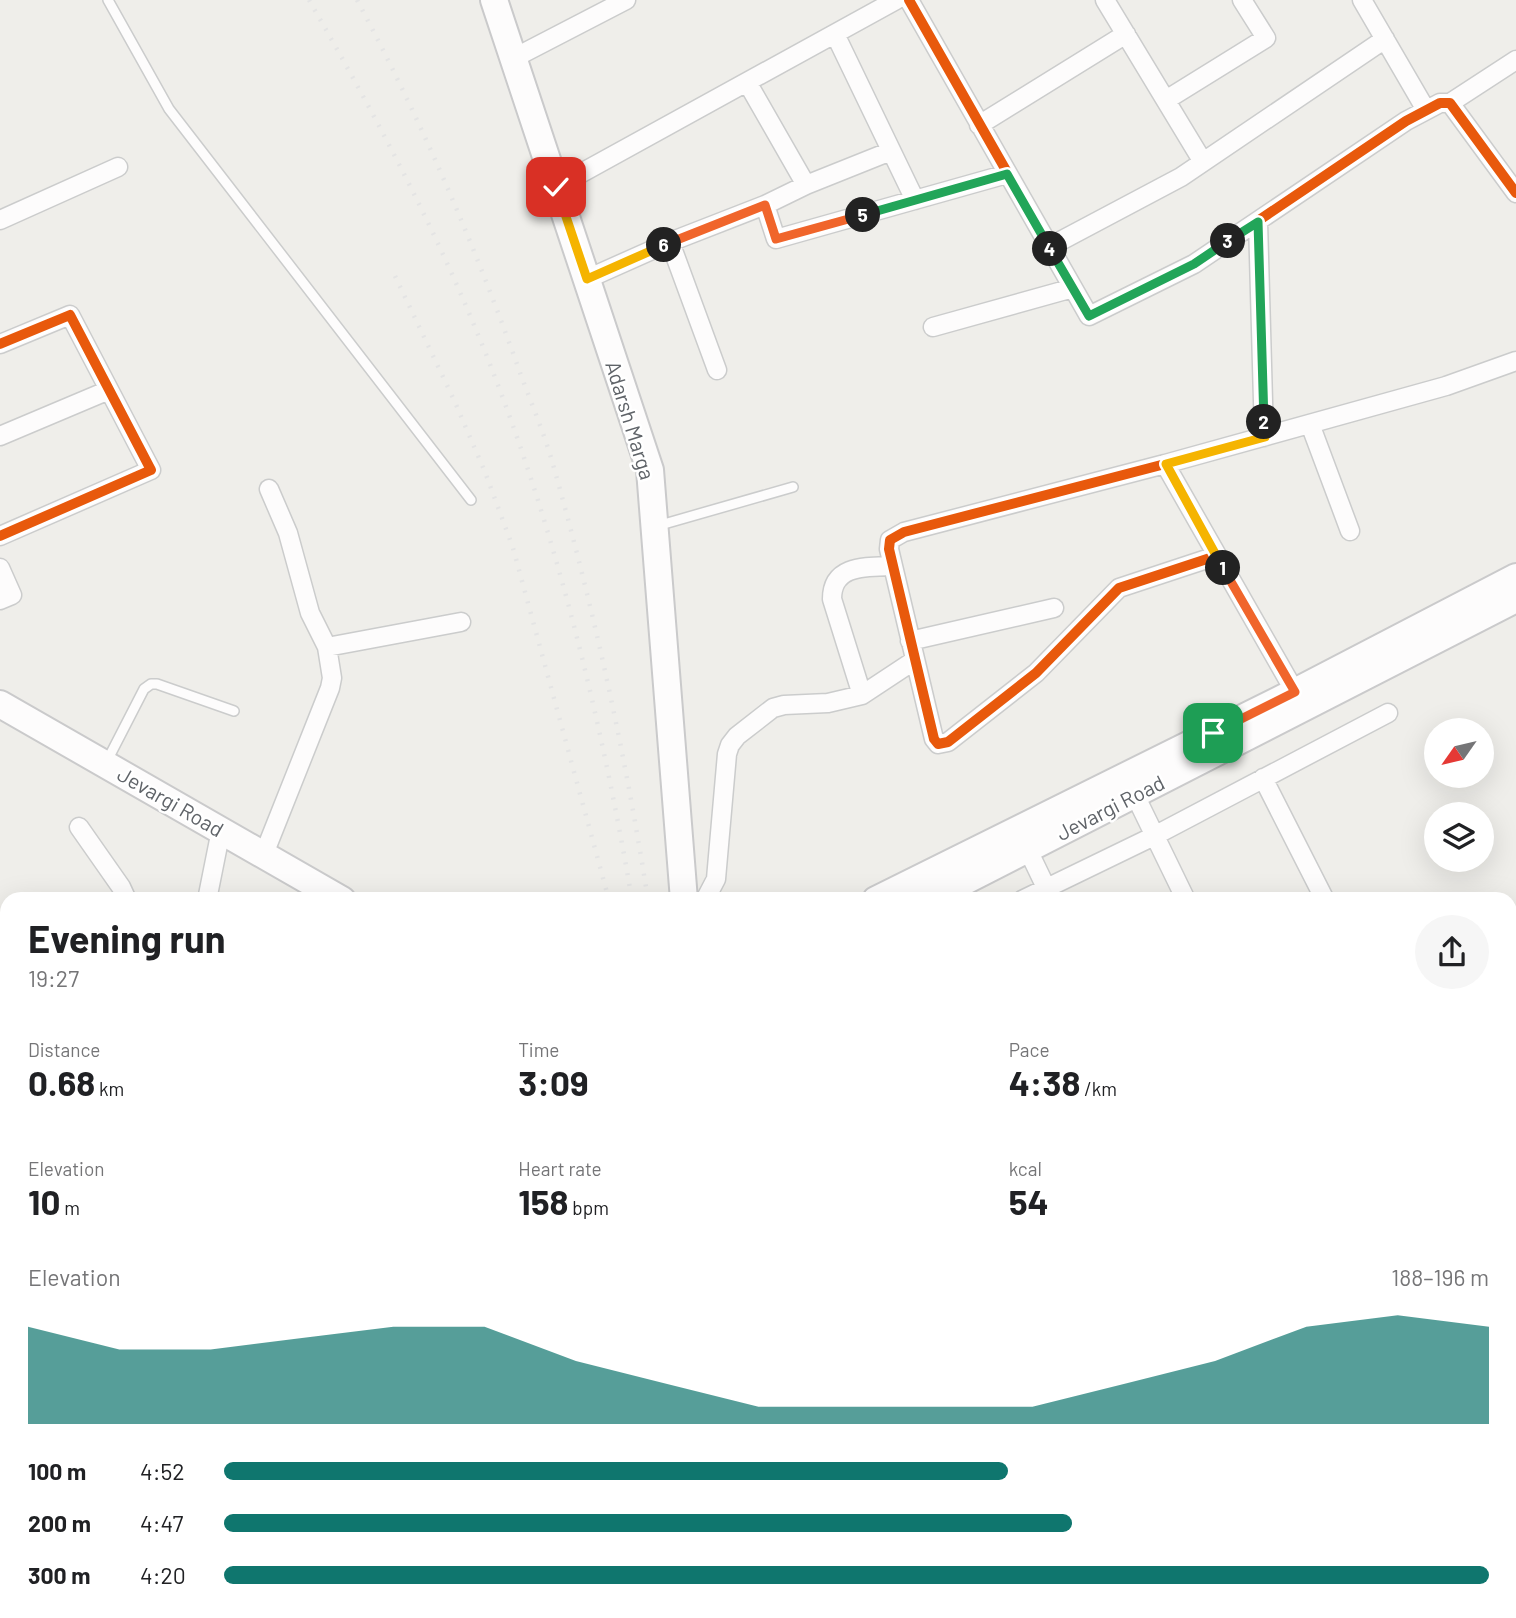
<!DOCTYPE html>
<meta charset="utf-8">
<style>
body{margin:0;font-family:Barlow,sans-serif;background:#f6f6f6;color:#202124;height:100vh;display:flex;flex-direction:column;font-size:26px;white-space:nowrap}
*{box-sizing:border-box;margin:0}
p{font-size:23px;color:#757577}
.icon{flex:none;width:38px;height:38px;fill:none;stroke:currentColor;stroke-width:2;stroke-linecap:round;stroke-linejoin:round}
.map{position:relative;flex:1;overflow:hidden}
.sheet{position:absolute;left:0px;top:892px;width:1517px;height:726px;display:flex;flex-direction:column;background:#fff;border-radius:21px 21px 0 0;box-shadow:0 7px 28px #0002}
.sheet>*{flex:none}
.needle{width:46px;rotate:236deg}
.buttons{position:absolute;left:1424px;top:718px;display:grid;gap:14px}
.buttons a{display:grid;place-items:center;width:70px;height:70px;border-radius:50%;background:#fff;box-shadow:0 7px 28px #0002;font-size:35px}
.pin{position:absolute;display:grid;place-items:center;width:60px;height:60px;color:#fff;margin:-30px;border-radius:14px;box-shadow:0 4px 10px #0006}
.km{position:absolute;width:35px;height:35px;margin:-18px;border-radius:50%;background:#222;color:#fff;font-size:19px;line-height:35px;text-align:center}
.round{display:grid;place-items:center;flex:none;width:74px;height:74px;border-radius:37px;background:#f6f6f6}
.summary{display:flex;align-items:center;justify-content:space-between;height:119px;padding:0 28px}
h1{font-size:38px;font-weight:700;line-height:52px}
.metrics{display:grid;grid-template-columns:repeat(3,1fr);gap:10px;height:119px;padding:7px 28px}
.metrics div{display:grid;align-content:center}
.metrics b{font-size:35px;font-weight:700}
.metrics small{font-size:19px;font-weight:400}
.metrics p{font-size:19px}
.chart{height:196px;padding:14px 28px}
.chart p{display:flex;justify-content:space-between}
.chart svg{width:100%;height:126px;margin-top:7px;fill:#0f766e;opacity:.7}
ul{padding:0 28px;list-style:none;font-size:23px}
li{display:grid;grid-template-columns:112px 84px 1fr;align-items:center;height:52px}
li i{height:18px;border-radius:9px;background:#0f766e}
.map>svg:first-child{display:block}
.building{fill:#d6d5d3}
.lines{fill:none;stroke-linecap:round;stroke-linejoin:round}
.service-casing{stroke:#cbcccc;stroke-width:12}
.minor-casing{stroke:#cbcccc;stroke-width:21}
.tertiary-casing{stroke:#cbcccc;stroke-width:26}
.secondary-casing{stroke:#cacacb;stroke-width:30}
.service{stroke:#fdfcfc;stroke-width:9}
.minor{stroke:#fdfcfc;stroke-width:18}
.tertiary{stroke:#fdfcfc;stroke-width:23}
.secondary{stroke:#fdfcfc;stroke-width:26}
.rail{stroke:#e4e4e4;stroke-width:4.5;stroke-dasharray:2 9;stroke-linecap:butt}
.cycleway-casing{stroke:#fff;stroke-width:15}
.cycleway{stroke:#e8590c;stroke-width:10}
.split-1-casing{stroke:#fff;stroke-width:14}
.split-2-casing{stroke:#fff;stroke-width:14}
.split-3-casing{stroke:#fff;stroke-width:14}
.split-4-casing{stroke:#fff;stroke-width:14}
.split-5-casing{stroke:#fff;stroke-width:14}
.split-6-casing{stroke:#fff;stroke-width:14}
.split-7-casing{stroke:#fff;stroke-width:14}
.split-1{stroke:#f0652b;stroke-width:9}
.split-2{stroke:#f5b400;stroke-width:9}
.split-3{stroke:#22a559;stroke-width:9}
.split-4{stroke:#22a559;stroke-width:9}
.split-5{stroke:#22a559;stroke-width:9}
.split-6{stroke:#f0652b;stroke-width:9}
.split-7{stroke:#f5b400;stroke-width:9}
.labels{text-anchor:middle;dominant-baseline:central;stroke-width:5;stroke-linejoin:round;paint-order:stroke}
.street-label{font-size:21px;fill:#5f6368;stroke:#fff}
</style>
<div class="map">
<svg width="1516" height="1618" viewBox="0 0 1516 1618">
<rect width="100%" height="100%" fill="#efeeea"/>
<path class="building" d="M 1510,1138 L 1516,1139 L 1516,1161 L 1510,1161 Z
M 1516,1195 L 1516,1219 L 1510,1219 L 1510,1196 Z
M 1516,1276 L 1516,1304 L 1510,1304 L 1510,1277 Z
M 1510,1427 L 1512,1427 L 1515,1456 L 1510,1457 Z
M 7,1454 L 7,1479 L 0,1482 L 0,1456 Z
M 1516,1477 L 1516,1500 L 1510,1501 L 1510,1478 Z
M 1516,1503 L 1516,1529 L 1510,1530 L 1510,1504 Z
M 1510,1587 L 1516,1615 L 1491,1618 L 1491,1612 L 1510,1612 Z
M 25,1612 L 52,1612 L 36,1618 L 27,1618 Z
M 82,1612 L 110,1612 L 112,1618 L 77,1618 L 76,1614 Z
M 150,1612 L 185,1612 L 167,1618 L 152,1618 Z
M 299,1612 L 301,1618 L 278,1618 L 278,1617 Z
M 307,1612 L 348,1612 L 349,1618 L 309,1618 Z
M 1110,1612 L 1147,1612 L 1147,1618 L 1110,1618 Z
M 1407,1612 L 1442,1612 L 1443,1618 L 1408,1618 Z"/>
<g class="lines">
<defs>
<path id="service" d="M 108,0 L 169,109 L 471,500
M 657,526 L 793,487
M 107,761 L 144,689 L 151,684 L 157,684 L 234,711"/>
<path id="minor" d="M 909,0 L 1089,316 L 1194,264 L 1406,121 L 1440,103 L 1450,103 L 1516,193
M 1105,0 L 1203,162
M 1362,0 L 1426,110
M 835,34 L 915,200
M 514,58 L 626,0
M 747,82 L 806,185
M 1166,100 L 1266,38 L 1242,0
M 1450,103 L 1516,60
M 979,125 L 1126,34
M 556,187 L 896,0
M 765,205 L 806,185 L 891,151
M 0,220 L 118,167
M 1258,221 L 1264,437
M 670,242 L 765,205 L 776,239 L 1007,174
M 1049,247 L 1181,177 L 1385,39
M 587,279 L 670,242 L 717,370
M 933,327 L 1073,288
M 0,344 L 70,315 L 151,470 L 0,536
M 1310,424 L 1350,531
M 0,436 L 109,390
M 1165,464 L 904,532 L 890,540 L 889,549 L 934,739 L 938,744 L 948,742 L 1036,673 L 1119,588 L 1216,556
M 269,489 L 288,533 L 310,613 L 327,647
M 0,568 L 12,595 L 0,600
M 910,641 L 1054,608
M 1295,692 L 1165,464 L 1446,386 L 1516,361
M 862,695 L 832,599 C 832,564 867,567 893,566
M 1263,778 L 1325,900
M 1135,795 L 1186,900
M 79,827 L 121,887 L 127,900
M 1028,850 L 1052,900
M 264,854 L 330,688 L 332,678 L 327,647 L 461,622
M 207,900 L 221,830
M 705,900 L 716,879 L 727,754 L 730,745 L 737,736 L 773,708 L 784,705 L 828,703 L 862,695 L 915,660
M 1022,900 L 1154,836 L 1388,713
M 0,946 L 7,946
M 0,1017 L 7,1016
M 1510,1051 L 1516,1050
M 1510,1131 L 1516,1131
M 0,1149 L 7,1147
M 1510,1258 L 1516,1259
M 0,1407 L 7,1405
M 1510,1408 L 1516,1408
M 1510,1537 L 1516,1537
M 0,1597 L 7,1618
M 258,1612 L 260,1618
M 426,1612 L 427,1618
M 533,1612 L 534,1618
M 648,1612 L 649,1618
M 799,1612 L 800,1618
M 1056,1612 L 1056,1618
M 1289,1612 L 1290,1618
M 836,1618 L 904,1612"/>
<path id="tertiary" d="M 0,1249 L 7,1269
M 129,1612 L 130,1618"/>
<path id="secondary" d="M 494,0 L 650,470 L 684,900
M 0,704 L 342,900
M 876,900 L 1295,692 L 1516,577
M 928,900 L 1516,599"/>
</defs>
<use href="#service" class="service-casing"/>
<use href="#minor" class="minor-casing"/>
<use href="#tertiary" class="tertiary-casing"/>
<use href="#secondary" class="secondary-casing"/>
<use href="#service" class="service"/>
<use href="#minor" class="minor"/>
<use href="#tertiary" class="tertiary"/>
<use href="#secondary" class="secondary"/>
<path class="rail" d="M 309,0 C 370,106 427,212 474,325 C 550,506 599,706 632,900
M 357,0 C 420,118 473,241 518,367 C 529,398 543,430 552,461 C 593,605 625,752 648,900
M 395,276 L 454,400 L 485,472 L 513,548 L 609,900
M 697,1612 L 698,1618
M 722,1612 L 723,1618"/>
<defs>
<path id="cycleway" d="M 909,0 L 1089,316 L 1194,264 L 1406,121 L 1440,103 L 1450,103 L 1516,193
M 0,344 L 70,315 L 151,470 L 0,536
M 1165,464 L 904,532 L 890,540 L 889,549 L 934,739 L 938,744 L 948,742 L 1036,673 L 1119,588 L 1216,556"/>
</defs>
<use href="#cycleway" class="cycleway-casing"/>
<use href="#cycleway" class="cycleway"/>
</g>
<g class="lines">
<defs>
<path id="split-1" d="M 1213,733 L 1295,692 L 1223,568"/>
<path id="split-2" d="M 1223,568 L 1166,464 L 1265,437 L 1264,422"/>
<path id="split-3" d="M 1228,241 L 1258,222 L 1264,422"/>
<path id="split-4" d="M 1050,249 L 1089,316 L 1194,264 L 1228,241"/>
<path id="split-5" d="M 863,215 L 1007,174 L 1050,249"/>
<path id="split-6" d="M 664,245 L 765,205 L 776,239 L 863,215"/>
<path id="split-7" d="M 556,187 L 587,279 L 664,245"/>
</defs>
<use href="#split-1" class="split-1-casing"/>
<use href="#split-2" class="split-2-casing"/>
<use href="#split-3" class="split-3-casing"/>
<use href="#split-4" class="split-4-casing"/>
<use href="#split-5" class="split-5-casing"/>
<use href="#split-6" class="split-6-casing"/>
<use href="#split-7" class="split-7-casing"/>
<use href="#split-1" class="split-1"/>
<use href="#split-2" class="split-2"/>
<use href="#split-3" class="split-3"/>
<use href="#split-4" class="split-4"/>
<use href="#split-5" class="split-5"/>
<use href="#split-6" class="split-6"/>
<use href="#split-7" class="split-7"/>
</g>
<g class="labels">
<g class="street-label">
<text transform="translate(631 420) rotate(73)">Adarsh Marga</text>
<text transform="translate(171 801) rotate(30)">Jevargi Road</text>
<text transform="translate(1110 807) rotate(-27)">Jevargi Road</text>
</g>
</g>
</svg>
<div class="buttons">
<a><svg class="needle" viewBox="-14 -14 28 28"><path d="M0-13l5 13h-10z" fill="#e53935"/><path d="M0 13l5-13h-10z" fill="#757577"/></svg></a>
<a><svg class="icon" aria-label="layers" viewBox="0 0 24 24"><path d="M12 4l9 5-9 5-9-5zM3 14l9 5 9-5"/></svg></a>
</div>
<div class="pin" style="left:1213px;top:733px;background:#1e9e55"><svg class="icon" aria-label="arrive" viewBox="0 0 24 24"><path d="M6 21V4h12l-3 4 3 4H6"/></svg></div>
<div class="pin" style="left:556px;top:187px;background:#d93025"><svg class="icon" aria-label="check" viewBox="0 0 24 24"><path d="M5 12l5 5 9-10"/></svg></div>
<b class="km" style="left:1223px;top:568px">1</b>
<b class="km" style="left:1264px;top:422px">2</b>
<b class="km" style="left:1228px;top:241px">3</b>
<b class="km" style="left:1050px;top:249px">4</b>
<b class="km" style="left:863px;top:215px">5</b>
<b class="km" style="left:664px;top:245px">6</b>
<section class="sheet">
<div class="summary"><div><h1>Evening run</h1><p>19:27</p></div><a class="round"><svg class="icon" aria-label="share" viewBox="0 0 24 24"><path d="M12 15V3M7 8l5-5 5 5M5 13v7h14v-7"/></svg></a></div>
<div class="metrics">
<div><p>Distance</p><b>0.68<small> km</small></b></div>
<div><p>Time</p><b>3:09</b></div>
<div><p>Pace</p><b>4:38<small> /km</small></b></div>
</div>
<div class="metrics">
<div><p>Elevation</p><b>10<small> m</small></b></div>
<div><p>Heart rate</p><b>158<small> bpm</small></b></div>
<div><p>kcal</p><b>54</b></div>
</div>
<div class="chart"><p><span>Elevation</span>188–196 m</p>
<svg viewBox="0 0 160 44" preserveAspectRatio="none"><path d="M0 44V10L10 18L20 18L30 14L40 10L50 10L60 22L70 30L80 38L90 38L100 38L110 38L120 30L130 22L140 10L150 6L160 10V44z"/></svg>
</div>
<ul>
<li><b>100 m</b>4:52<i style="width:62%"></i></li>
<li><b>200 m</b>4:47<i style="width:67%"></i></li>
<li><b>300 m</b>4:20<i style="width:100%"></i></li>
</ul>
</section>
</div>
